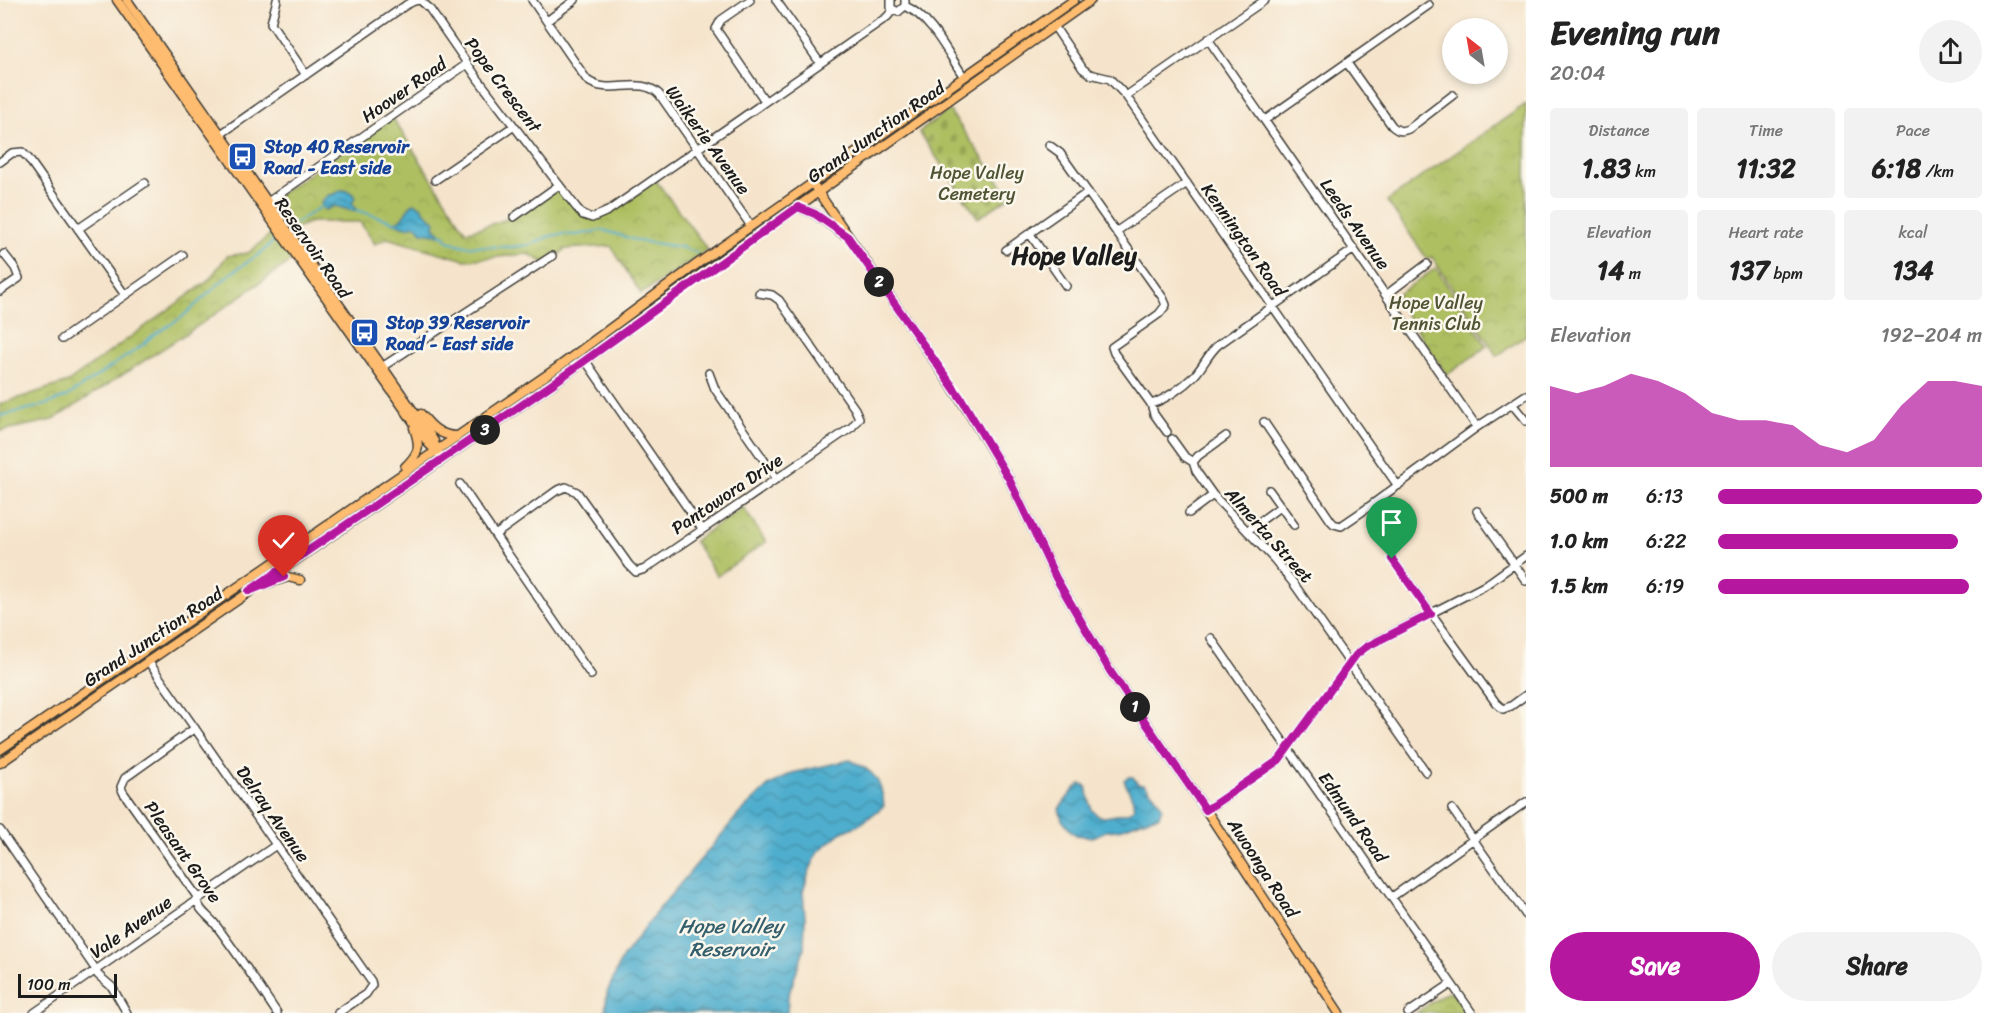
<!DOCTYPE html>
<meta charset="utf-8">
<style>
body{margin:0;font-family:Sriracha,sans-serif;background:#f2f2f2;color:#222;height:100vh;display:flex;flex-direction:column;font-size:22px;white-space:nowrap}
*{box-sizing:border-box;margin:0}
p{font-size:20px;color:#767676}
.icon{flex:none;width:33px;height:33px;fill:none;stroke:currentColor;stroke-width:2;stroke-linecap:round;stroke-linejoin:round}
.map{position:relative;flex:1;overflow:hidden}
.drawer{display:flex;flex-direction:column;background:#fff;width:480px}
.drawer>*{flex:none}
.needle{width:39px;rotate:329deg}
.tools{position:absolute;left:1442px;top:18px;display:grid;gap:12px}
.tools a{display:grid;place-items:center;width:66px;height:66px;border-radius:50%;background:#fff;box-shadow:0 3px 9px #0003;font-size:30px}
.scale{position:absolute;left:18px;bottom:15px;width:99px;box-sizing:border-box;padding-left:6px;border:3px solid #1c1c1c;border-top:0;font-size:16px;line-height:21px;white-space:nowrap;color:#1c1c1c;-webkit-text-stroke:4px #fbf7ec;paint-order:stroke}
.pin{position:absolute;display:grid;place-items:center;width:51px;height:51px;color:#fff;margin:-62px -26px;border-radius:50% 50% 50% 0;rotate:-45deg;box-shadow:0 0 6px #0007}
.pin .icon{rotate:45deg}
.km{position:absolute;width:30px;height:30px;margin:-15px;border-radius:50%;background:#222;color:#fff;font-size:16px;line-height:30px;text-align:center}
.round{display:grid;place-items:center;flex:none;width:63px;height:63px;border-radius:32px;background:#f2f2f2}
.headline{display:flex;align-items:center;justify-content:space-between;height:102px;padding:0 24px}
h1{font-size:33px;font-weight:700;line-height:45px}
.stats{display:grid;grid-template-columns:repeat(3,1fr);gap:9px;height:102px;padding:6px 24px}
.stats div{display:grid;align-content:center;border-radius:6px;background:#f2f2f2;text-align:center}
.stats b{font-size:26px;font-weight:700}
.stats small{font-size:16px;font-weight:400}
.stats p{font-size:16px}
.chart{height:168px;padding:12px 24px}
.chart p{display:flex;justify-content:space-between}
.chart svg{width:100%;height:108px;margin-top:6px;fill:#b5179e;opacity:.7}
.action{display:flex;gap:12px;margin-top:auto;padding:12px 24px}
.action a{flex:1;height:69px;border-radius:36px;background:#b5179e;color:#fff;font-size:24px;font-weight:700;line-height:69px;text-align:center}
.action a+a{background:#f2f2f2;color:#222}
ul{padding:0 24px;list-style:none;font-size:20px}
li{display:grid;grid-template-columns:96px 72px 1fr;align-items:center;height:45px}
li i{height:15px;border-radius:8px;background:#b5179e}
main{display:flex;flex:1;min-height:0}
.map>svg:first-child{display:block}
.cemetery{fill:url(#cemetery-stones);stroke:#656e3f;stroke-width:1.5}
.park{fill:url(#park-crowns);stroke:#656e3f;stroke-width:1.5}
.water{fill:url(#water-waves);stroke:#366575;stroke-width:1.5}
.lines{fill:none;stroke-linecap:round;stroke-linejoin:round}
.stream{stroke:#4faece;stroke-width:2}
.minor-casing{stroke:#3d3a36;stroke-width:10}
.major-casing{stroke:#3d3a36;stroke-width:11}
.minor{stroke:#fff;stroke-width:7}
.major{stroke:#fdbc6f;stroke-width:8}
.route-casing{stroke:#fff;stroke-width:12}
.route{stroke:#b5179e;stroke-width:8}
.labels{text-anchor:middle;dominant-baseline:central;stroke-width:5;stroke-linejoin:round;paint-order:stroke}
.street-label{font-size:18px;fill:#1c1c1c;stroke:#fbf7ec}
.transit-label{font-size:18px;font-weight:bold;fill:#164399;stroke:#fbf7ec;text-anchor:start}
.park-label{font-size:18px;fill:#4f5534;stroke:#fbf7ec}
.water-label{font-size:20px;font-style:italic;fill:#335e6c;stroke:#fbf7ec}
.district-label{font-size:24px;font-weight:bold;fill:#1c1c1c;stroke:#fbf7ec}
</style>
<main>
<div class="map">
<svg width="1526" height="1013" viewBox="0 0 1526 1013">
<defs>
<pattern id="cemetery-stones" width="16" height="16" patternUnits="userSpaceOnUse" patternTransform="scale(1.5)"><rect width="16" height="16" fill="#aebf62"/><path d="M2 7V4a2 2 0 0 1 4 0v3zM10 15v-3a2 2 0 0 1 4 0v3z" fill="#95a454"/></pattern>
<pattern id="park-crowns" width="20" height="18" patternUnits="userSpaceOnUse" patternTransform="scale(1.5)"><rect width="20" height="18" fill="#aebf62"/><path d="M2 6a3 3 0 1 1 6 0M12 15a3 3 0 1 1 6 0" fill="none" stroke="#95a454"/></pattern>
<pattern id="water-waves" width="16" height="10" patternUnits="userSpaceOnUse" patternTransform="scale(1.5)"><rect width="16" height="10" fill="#4faece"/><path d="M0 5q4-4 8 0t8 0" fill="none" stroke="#418da6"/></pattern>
</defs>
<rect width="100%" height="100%" fill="#fbf7ec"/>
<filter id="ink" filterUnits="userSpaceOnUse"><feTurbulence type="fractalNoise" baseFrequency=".0167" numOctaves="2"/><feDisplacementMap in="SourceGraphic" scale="12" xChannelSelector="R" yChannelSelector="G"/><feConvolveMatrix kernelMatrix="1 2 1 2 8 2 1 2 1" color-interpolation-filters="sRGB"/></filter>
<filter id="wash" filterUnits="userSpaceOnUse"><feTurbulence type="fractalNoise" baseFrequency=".008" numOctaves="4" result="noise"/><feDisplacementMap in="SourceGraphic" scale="24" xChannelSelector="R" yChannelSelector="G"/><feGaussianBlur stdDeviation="1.35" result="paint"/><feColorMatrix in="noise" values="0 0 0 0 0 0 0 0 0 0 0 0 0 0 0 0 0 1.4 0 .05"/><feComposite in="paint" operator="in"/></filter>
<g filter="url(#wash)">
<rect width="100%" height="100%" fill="#f5e4cb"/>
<path class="cemetery" d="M 949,110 L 1010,197 L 978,218 L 919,132 Z"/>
<path class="park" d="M 1526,104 L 1526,335 L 1497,356 L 1432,257 L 1427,259 L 1387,201 Z
M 392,117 L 466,232 L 514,217 L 559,185 L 583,215 L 592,218 L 654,178 L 708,250 L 641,294 L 611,246 L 565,249 L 548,265 L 529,254 L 465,260 L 387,238 L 375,244 L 360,222 L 311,222 L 288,231 L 268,202 Z
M 278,228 L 298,256 L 201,324 L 53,420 L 0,431 L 0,404 L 68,382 L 208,281 L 227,256 L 248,253 Z
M 1436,268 L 1487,346 L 1447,375 L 1394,297 Z
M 743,507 L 766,542 L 717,576 L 694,541 Z
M 1450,992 L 1454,994 L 1467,1013 L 1416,1013 L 1444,994 Z"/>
<path class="water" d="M 341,190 C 347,190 352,192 355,197 L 352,204 L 356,210 L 353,211 L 335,206 L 325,210 L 321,205 L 322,201 L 329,195 L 335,194 Z
M 414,203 L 421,206 C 424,214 431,215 435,222 L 434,227 L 442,235 L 422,232 L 416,225 L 406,227 L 395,223 C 405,219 405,208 414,203 Z
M 850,760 C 874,771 882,780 884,806 L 862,823 L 841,833 L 818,852 L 809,872 L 803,892 L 805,918 L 804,949 L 788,997 L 787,1013 L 605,1013 L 607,993 L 621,960 L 654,915 L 738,815 L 768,786 L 792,773 Z
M 1128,777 L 1133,777 L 1138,784 L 1144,784 L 1158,799 L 1162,807 L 1159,816 L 1149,818 L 1118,830 L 1106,831 L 1093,837 L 1076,835 L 1070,830 L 1062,820 L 1059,809 L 1075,788 L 1081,784 L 1086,786 L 1092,810 L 1098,816 L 1105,817 L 1128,813 L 1134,808 L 1133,800 L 1124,780 Z"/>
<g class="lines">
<path class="stream" d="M 356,210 L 398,223
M 289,227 L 322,206
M 440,234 L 445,236 L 448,241 L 465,246 L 511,247 L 529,245 L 550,236 L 562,234 L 576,235 L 603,230 L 638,241 L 681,247 L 697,253
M 0,416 L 45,405 L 66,397 L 143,345 L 152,336 L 181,318 L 230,274 L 262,252 L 280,235"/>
</g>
</g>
<g filter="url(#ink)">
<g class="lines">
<defs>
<path id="minor" d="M 277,0 L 271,23 L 306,75
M 532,0 L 587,80 C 609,97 639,75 659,94 L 751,226
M 750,0 L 721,20 L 716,29 L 765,101
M 776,0 L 820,63
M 891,0 L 891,8 L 898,12 L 905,6 L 905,0
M 905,6 C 930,16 949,55 964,77
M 547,21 L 575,0
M 1054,26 L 1083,69 L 1090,74 L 1110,79 L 1126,96 L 1398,486
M 1208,39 L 1477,427
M 1347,63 L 1392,126 C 1399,132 1402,132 1410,128 L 1453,95
M 1126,96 L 1265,0
M 1265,120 L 1429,5
M 221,134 L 406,5 L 414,1 L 420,0 L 429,8 L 478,79 L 576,207 L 583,215 L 592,218 L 608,211 L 887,17 L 893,10
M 1049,145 L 1060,153 L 1163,298 L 1166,305 L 1159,314 L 1112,347 L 1114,353 L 1151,404 L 1154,414 L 1167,432
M 0,162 L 12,153 L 22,152 L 28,158 L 125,295
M 435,180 L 514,126
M 268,202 L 467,64
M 514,217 L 559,185
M 78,229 L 145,183
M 1117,231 L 1187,183
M 1030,234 L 1066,286
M 1006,250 L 1088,192
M 0,291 L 19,278 L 15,268 L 4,254
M 1386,295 L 1427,264
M 62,339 L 183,255
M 585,360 L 702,529
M 382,367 L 552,256
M 709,373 L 715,389 L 777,479
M 1151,404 C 1165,400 1184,386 1195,375 C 1204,365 1208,354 1218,345 L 1354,249
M 1512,404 L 1526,421
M 1264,422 L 1331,521 L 1334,524 L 1341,526 L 1363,511 L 1477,427 L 1526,395
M 1172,439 L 1185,457 L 1193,462 L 1196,471 L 1213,495 L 1274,559 L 1294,584 L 1426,772
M 1193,462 L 1198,456 L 1226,436
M 460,484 L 591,675
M 1269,490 L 1294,525
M 1477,511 L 1526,581
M 1189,513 L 1213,495
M 1247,531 L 1281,506
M 495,535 L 556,491 L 566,487 L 577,492 L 629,565 L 636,572 L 645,569 L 852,427 L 859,418 L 855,409 L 779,300 L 772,295 L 759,293
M 1392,559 L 1496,703 L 1503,709 L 1511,706 L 1526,695
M 1211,638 L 1472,1013
M 148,661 L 371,981 L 372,985 L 366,994 L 338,1013
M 195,728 L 125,778 L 121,787 L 123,792 L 198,898 C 196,909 209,916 215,924 C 237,953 257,983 277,1013
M 1452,809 L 1526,915
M 1206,810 L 1279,760 L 1356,655 L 1366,647 L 1484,586 L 1526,556
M 0,830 L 96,970 L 98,975 L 112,987 L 127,1013
M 1392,897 L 1526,802
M 34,1013 L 276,845
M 1408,1013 L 1451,984"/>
<path id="major" d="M 117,0 L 429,444 L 439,454
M 127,0 L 434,441 L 436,450
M 816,189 L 961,400 L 1009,479 L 1056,578 L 1110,671 L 1206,810 L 1339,1013
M 798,207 L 815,214 L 843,234
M 421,414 C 431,426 440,436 456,436
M 405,467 C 419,453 421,448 414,428
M 266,584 L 288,577 L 300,580
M 0,750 L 557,368 L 697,264 L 1074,0
M 0,763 L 551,385 L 702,274 L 1091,0"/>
</defs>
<use href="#minor" class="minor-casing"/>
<use href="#major" class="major-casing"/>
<use href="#minor" class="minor"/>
<use href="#major" class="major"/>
</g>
</g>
<g class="lines" filter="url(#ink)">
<defs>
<path id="route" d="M 284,577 L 249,591 L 551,385 L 798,207 L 815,214 L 848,237 L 962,400 L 1009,479 L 1056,578 L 1110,671 L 1206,810 L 1279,760 L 1356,655 L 1366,647 L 1431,614 L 1392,559"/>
</defs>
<use href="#route" class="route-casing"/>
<use href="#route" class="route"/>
</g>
<defs>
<symbol id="bus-square" viewBox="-11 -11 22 22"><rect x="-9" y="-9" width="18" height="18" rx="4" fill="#1a4fb4" stroke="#fbf7ec"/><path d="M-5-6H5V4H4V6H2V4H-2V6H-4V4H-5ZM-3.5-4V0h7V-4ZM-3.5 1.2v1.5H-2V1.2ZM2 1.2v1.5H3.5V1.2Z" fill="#fff"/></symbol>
</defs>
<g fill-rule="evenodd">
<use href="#bus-square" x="226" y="140" width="33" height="33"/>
<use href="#bus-square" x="348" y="316" width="33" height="33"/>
</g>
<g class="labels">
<g class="street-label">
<text transform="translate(503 85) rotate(53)">Pope Crescent</text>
<text transform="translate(404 90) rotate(-35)">Hoover Road</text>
<text transform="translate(876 132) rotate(-35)">Grand Junction Road</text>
<text transform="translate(708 140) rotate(54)">Waikerie Avenue</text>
<text transform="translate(1355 224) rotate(55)">Leeds Avenue</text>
<text transform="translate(1244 240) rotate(55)">Kennington Road</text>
<text transform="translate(313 248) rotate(55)">Reservoir Road</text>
<text transform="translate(727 494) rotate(-34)">Pantowora Drive</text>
<text transform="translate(1269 535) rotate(48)">Almerta Street</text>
<text transform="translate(153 637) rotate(-34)">Grand Junction Road</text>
<text transform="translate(273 814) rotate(55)">Delray Avenue</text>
<text transform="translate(1353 817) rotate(55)">Edmund Road</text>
<text transform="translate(183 852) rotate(55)">Pleasant Grove</text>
<text transform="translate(1263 868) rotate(57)">Awoonga Road</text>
<text transform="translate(131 927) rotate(-35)">Vale Avenue</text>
</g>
<g class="transit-label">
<text x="264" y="147">Stop 40 Reservoir<tspan x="264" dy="21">Road - East side</tspan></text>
<text x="386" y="323">Stop 39 Reservoir<tspan x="386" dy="21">Road - East side</tspan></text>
</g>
<g class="park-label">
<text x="977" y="173">Hope Valley<tspan x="977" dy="21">Cemetery</tspan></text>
<text x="1436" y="303">Hope Valley<tspan x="1436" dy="21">Tennis Club</tspan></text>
</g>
<g class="water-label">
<text x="731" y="926">Hope Valley<tspan x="731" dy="23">Reservoir</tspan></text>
</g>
<g class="district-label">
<text x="1074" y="256">Hope Valley</text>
</g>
</g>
</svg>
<div class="tools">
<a><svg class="needle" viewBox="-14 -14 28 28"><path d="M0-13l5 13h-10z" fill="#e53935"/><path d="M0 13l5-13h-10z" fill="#767676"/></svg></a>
</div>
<div class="scale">100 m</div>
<div class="pin" style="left:1392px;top:559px;background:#1e9e55"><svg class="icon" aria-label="arrive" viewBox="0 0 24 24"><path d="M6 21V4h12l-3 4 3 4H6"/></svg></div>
<div class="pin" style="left:284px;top:577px;background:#d93025"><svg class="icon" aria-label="check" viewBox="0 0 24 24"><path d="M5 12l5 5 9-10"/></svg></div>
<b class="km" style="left:1135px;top:707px">1</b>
<b class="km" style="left:879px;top:282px">2</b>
<b class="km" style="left:485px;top:430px">3</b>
</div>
<section class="drawer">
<div class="headline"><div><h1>Evening run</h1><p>20:04</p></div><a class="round"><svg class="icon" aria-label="share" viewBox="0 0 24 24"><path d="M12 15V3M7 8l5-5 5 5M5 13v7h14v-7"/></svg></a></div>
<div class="stats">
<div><p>Distance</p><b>1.83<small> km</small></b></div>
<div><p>Time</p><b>11:32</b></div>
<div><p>Pace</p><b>6:18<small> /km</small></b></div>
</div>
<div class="stats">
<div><p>Elevation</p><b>14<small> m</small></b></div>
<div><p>Heart rate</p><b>137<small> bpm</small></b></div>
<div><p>kcal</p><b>134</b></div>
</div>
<div class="chart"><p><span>Elevation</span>192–204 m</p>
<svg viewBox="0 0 160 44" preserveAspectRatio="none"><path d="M0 44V11L10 14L20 11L30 6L40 9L50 14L60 22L70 25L80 25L90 27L100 35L110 38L120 33L130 19L140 9L150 9L160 11V44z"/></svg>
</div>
<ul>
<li><b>500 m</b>6:13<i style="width:100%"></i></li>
<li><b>1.0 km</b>6:22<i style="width:91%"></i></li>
<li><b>1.5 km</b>6:19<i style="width:95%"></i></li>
</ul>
<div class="action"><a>Save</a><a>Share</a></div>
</section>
</main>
